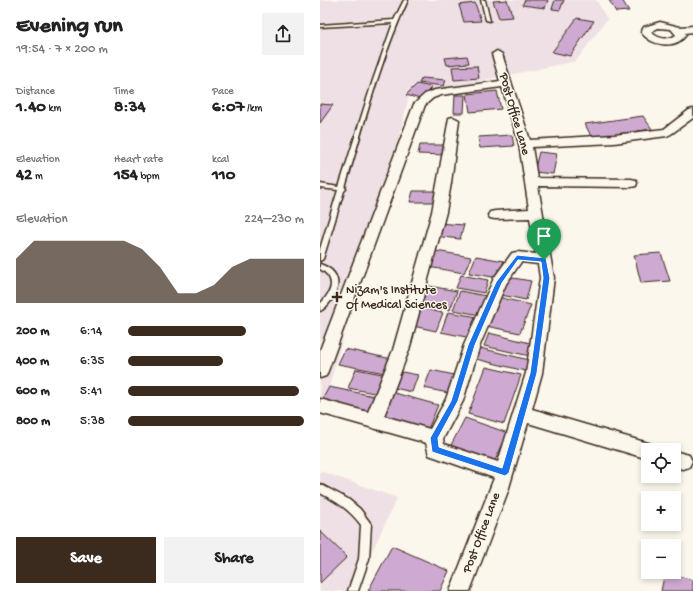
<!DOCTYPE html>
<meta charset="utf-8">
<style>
body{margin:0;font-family:"Gochi Hand",sans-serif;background:#f2f2f2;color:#222;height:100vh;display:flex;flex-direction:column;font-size:15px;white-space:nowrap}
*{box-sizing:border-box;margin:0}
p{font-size:13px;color:#767676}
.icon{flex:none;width:22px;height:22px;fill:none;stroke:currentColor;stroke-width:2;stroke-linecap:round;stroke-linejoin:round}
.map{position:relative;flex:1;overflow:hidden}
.side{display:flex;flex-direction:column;background:#fff;width:320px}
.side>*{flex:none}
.fabs{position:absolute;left:321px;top:443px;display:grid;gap:8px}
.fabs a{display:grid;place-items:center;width:40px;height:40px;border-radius:0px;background:#fff;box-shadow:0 2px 6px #0003;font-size:20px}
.pin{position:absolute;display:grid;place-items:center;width:34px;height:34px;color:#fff;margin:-41px -17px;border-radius:50% 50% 50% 0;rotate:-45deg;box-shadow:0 0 4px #0007}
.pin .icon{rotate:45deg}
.round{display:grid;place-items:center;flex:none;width:42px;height:42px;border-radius:0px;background:#f2f2f2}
.headline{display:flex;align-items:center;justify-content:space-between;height:68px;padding:0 16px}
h1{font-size:22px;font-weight:800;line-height:30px}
.stats{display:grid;grid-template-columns:repeat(3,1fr);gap:6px;height:68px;padding:4px 16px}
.stats div{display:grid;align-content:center}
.stats b{font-size:17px;font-weight:800}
.stats small{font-size:11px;font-weight:400}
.stats p{font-size:11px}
.chart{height:112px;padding:8px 16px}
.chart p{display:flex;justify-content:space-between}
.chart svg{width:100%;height:72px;margin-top:4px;fill:#3b2a1e;opacity:.7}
.primary-button{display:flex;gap:8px;margin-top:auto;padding:8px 16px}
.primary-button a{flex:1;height:46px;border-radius:0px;background:#3b2a1e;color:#fff;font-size:16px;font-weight:800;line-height:46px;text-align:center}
.primary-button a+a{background:#f2f2f2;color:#222}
ul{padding:0 16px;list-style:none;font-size:13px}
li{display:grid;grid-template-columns:64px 48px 1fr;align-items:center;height:30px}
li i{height:10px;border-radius:5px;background:#3b2a1e}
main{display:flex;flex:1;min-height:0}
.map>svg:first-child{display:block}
.built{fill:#eee0e4}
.building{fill:#cea9d1;stroke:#3b2a1e}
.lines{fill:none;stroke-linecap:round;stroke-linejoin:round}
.lane-casing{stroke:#3b2a1e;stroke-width:3}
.street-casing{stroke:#3b2a1e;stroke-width:3}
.lane{fill:#fbf7ec;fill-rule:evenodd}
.street{fill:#fbf7ec;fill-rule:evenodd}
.route{fill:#1a73e8;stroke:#fff;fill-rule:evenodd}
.poi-dot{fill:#3b2a1e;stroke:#fbf7ec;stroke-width:1.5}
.labels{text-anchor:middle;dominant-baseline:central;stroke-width:3;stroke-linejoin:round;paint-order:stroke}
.street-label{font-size:13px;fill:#3b2a1e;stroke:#fbf7ec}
.poi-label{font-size:13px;fill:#3b2a1e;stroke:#fbf7ec;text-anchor:start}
</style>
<main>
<section class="side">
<div class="headline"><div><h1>Evening run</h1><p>19:54 · 7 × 200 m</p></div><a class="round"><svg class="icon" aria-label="share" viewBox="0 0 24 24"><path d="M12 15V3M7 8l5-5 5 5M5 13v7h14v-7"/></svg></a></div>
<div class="stats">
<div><p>Distance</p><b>1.40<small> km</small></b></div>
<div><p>Time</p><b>8:34</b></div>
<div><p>Pace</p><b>6:07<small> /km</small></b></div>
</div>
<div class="stats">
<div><p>Elevation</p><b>42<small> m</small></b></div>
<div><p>Heart rate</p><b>154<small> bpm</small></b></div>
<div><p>kcal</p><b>110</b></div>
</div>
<div class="chart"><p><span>Elevation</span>224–230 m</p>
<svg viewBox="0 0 160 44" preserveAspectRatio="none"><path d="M0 44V17L10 6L20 6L30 6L40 6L50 6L60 6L70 11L80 22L90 38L100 38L110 33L120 22L130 17L140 17L150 17L160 17V44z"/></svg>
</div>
<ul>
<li><b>200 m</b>6:14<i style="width:67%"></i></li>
<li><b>400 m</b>6:35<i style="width:54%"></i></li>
<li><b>600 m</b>5:41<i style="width:97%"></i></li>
<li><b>800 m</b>5:38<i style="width:100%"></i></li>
</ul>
<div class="primary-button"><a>Save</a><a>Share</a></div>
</section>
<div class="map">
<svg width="373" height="591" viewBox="0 0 373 591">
<rect width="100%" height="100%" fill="#fbf7ec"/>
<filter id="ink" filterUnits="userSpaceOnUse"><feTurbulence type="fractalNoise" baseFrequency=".025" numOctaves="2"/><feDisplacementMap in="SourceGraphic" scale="8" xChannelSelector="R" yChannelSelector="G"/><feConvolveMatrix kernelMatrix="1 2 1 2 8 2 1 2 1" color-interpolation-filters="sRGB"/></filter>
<g filter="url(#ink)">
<path class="built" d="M 0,0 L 276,0 L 287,19 L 256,61 L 89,96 L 69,176 L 0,418 Z
M 0,471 L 77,498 L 33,591 L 0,591 Z"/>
<path class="building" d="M 187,0 L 193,17 L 179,18 L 173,1 Z
M 205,0 L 228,0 L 225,8 L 202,5 Z
M 235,0 L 244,0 L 240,10 L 232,9 Z
M 289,0 L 302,0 L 309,11 L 296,12 Z
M 155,3 L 161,21 L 144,22 L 139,5 Z
M 257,18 L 274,21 L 250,56 L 232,52 Z
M 147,56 L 149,63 L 127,65 L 125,58 Z
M 157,66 L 159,78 L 134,80 L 132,67 Z
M 102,78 L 126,80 L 124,86 L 99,83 Z
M 97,84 L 112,87 L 100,99 L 86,95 Z
M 177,91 L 181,109 L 150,112 L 147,94 Z
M 135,95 L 145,95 L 144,113 L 134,113 Z
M 0,104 L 13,105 L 0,123 Z
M 323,116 L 332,129 L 272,138 L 265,124 Z
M 192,135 L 194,146 L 160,148 L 158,137 Z
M 100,145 L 127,145 L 125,155 L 98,154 Z
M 219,152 L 237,154 L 233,174 L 214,172 Z
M 93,191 L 121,191 L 117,202 L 90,202 Z
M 118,223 L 144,225 L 140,239 L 114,236 Z
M 116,251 L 151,257 L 144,273 L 108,267 Z
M 341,253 L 350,281 L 321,283 L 314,255 Z
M 156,256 L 184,261 L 179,278 L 149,273 Z
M 141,275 L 168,280 L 164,293 L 136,288 Z
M 187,277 L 211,281 L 206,300 L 181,295 Z
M 109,286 L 137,291 L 130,310 L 101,305 Z
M 140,291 L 166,296 L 160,315 L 133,310 Z
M 178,297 L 211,305 L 200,333 L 166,326 Z
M 100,308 L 123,313 L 116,331 L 93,326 Z
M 128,312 L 158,317 L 151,338 L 121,332 Z
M 169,333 L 214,344 L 210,356 L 164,346 Z
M 160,348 L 209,360 L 205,371 L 156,359 Z
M 25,349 L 72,359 L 65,373 L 18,364 Z
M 166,367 L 201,375 L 184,424 L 148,414 Z
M 36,369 L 67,375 L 59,394 L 28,388 Z
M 111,370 L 139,376 L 133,394 L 104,388 Z
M 77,371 L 98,375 L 92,392 L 70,387 Z
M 9,387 L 59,397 L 52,415 L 0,404 Z
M 71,392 L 118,405 L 108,429 L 60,417 Z
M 145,418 L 188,433 L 173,465 L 129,449 Z
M 0,531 L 27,557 L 0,583 Z
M 72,546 L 129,571 L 120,591 L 48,591 Z
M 345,572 L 373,580 L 373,591 L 341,591 Z"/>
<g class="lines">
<defs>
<path id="lane" d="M 84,0 L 88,0 C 60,60 44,125 25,188 L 26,189 L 24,191 L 3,259 L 0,261 L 0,249 L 18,190 L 0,188 L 0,184 L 19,187 L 53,80 L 73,23 L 0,27 L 0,25 L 74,20 Z
M 161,0 L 165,0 L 170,21 L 166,20 Z
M 0,264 C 20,271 22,286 10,302 C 7,306 4,309 0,311 L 0,304 C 12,292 17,279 0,269 Z
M 0,484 L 28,499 L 40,509 L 51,524 L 49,559 L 38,591 L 28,591 L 39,559 L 41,525 C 29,509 17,502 0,493 Z"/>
<path id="street" d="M 340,22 L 360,27 L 373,26 L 373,32 L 365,33 L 366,35 C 355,50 331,46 321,32 L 324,27 ZM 338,28 L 351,29 L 356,35 C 348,41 338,39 331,32 Z
M 177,51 L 182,54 L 210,140 L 294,135 L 344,129 L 369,110 L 373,109 L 373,118 L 351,134 L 347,136 L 294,143 L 212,147 L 217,178 L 311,179 L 316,180 L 317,183 L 316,186 L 311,187 L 218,186 L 234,278 L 222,373 L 212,409 L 328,443 L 334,445 L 337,450 L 328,450 L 328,459 L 208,423 L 188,491 L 150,591 L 130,591 L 174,478 L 109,455 L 106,443 L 0,413 L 0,399 L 48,412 L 73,350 L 112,212 L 129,118 L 133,117 L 139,120 L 131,183 L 126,212 L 89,350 L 64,416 L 110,429 L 126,399 L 144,345 L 174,278 L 192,253 L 197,252 L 216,254 L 210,218 L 175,219 L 170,218 L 168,215 L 170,212 L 175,211 L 209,209 L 199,144 L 182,87 L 121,95 L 113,98 L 105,105 L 8,371 L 6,376 L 0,378 L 0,350 L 94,104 L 105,94 L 115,90 L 180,81 L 172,54 ZM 201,262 L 218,264 L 220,278 L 206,373 L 178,462 L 124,444 L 123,439 L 143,401 L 160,345 L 186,284 Z
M 354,451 L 369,455 L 372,461 L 369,467 L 363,469 L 354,467 Z"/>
</defs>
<use href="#lane" class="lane-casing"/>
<use href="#street" class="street-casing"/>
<use href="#lane" class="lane"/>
<use href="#street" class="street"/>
</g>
</g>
<path class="route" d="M 197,255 L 226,258 L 230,278 L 217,373 L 189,473 L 185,476 L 112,452 L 110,438 L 131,401 L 148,345 L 176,282 ZM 198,260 L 221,262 L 223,278 L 210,373 L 182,468 L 119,447 L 118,438 L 138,401 L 155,345 L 182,283 Z"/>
<path class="poi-dot" d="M15 291h4v4h4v4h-4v4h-4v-4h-4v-4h4z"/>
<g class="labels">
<g class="street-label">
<text transform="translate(194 114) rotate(74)">Post Office Lane</text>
<text transform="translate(162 533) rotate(-69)">Post Office Lane</text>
</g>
<g class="poi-label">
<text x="26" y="290">Nizam's Institute<tspan x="26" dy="15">Of Medical Sciences</tspan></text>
</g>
</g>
</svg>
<div class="fabs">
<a><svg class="icon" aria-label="locate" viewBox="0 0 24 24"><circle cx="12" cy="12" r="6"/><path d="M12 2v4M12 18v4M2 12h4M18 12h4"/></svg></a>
<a>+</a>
<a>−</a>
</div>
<div class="pin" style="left:224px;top:260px;background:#1e9e55"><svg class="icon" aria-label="arrive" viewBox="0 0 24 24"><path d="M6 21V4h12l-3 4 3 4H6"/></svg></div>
</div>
</main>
